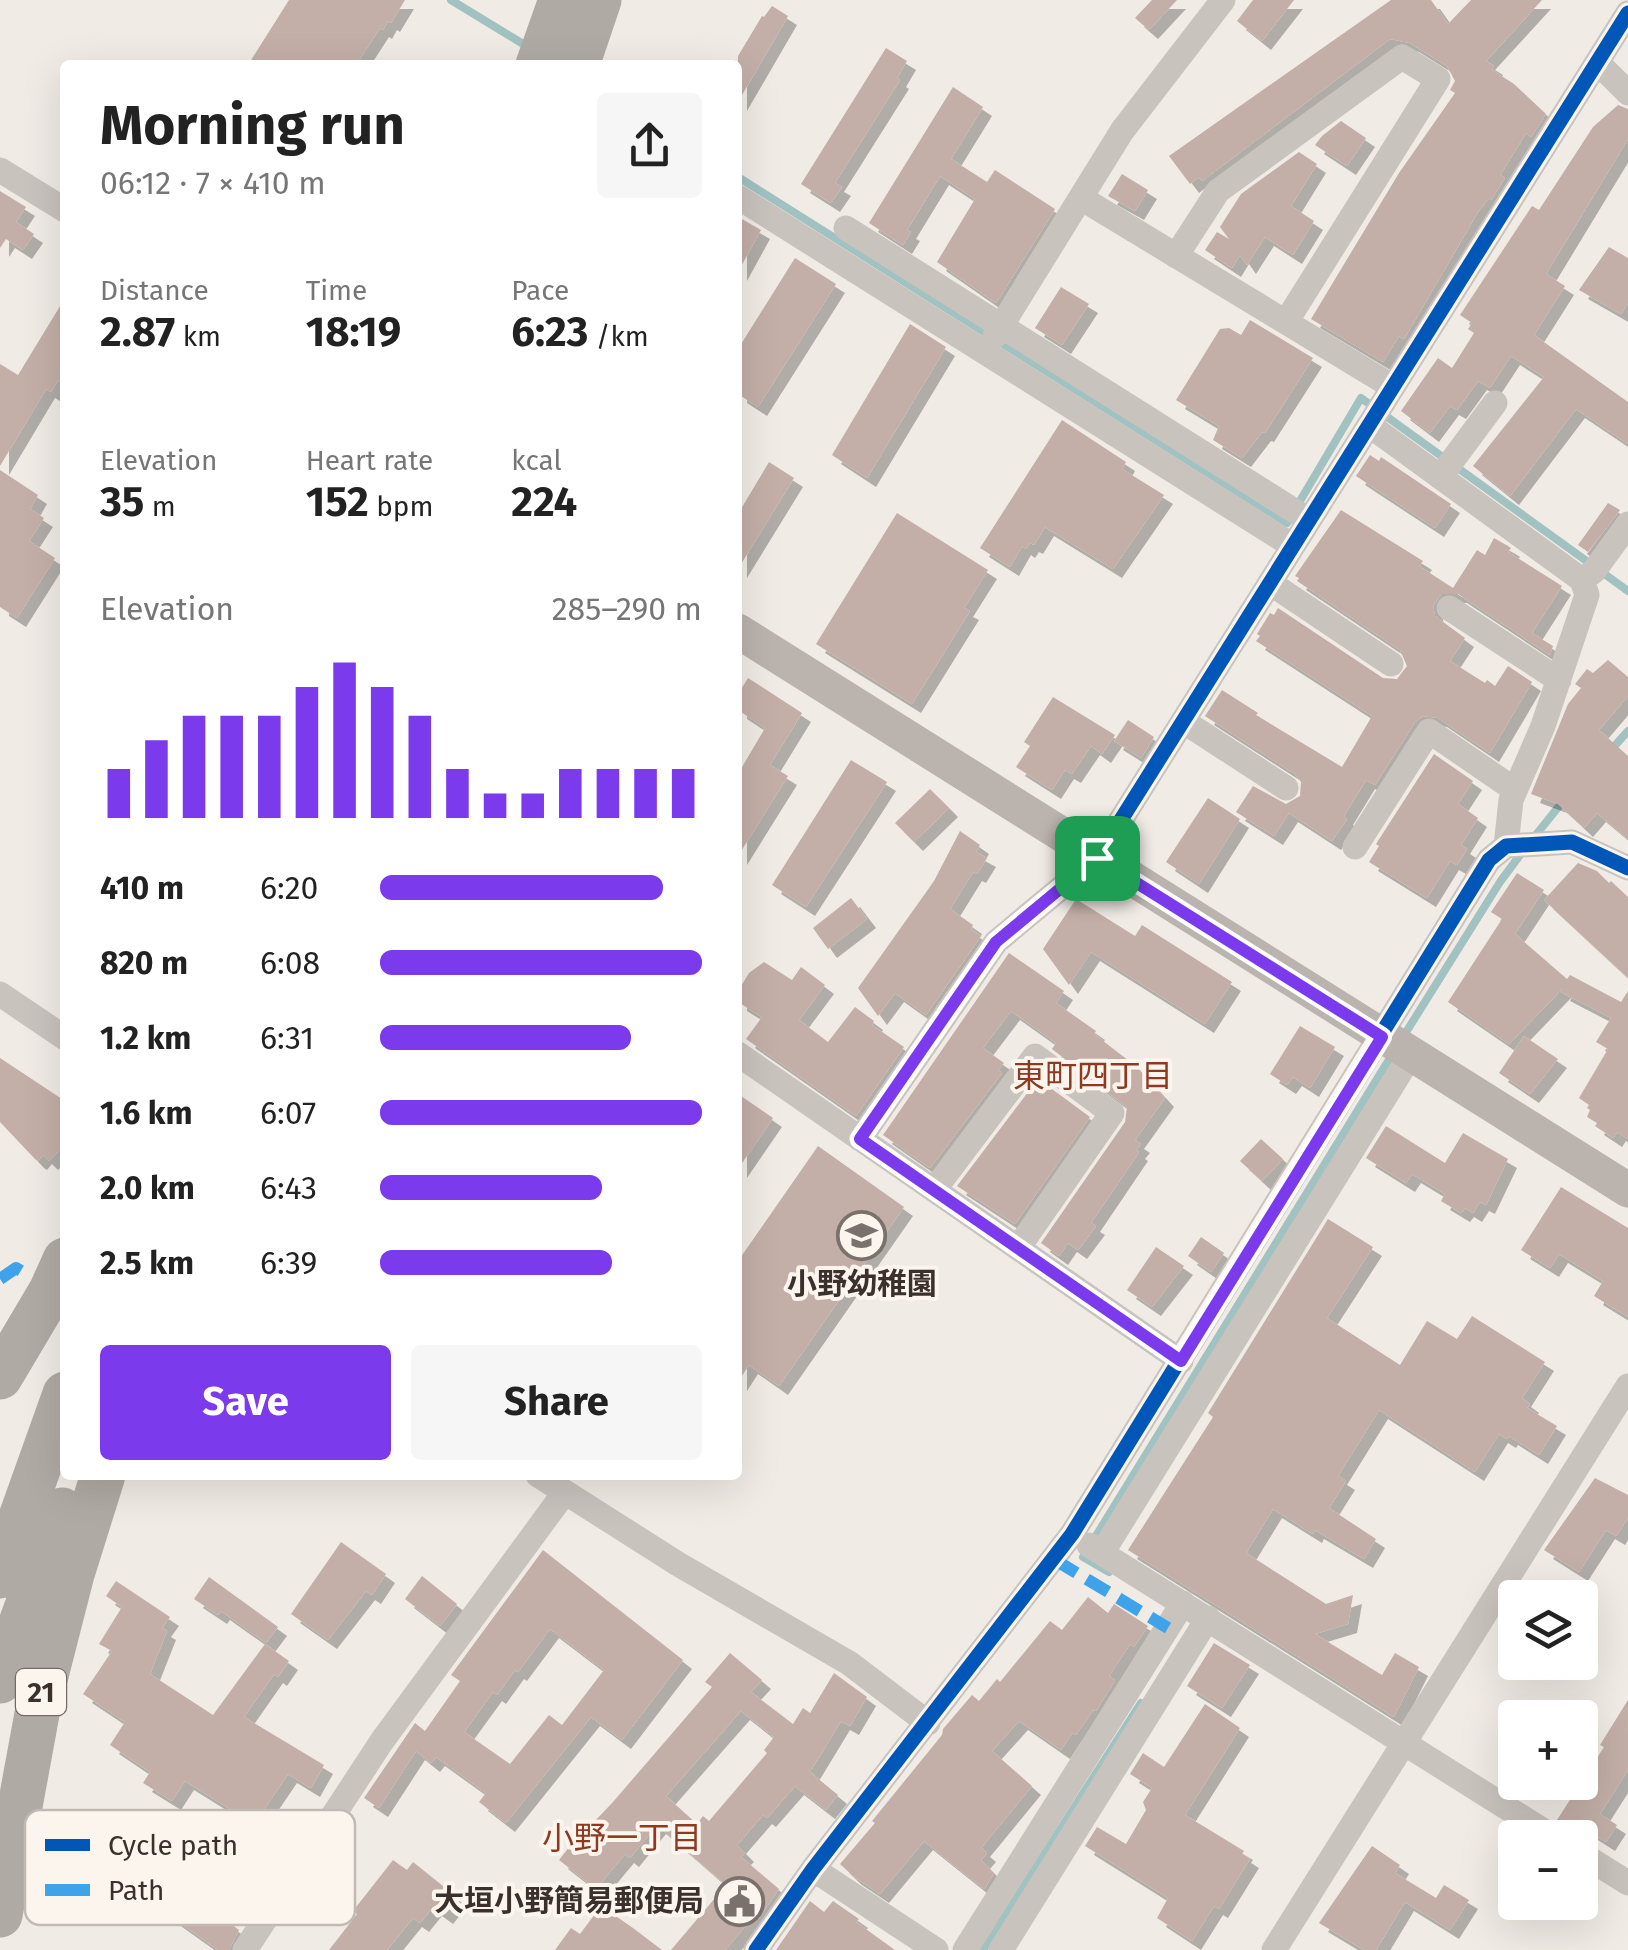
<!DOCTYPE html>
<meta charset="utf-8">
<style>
body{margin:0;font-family:"Fira Sans","Noto Sans JP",sans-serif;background:#f6f6f6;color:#222;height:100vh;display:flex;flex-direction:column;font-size:38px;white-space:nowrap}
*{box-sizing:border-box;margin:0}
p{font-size:32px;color:#767676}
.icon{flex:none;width:55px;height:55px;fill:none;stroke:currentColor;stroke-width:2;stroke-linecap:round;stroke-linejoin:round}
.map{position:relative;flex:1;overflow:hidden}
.panel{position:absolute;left:60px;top:60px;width:682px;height:1420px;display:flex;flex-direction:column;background:#fff;border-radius:10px;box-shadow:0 10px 40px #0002}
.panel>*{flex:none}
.controls{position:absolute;left:1498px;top:1580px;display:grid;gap:20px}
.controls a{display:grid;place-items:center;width:100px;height:100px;border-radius:10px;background:#fff;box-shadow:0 10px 40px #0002;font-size:50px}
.pin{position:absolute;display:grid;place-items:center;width:85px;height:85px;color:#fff;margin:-42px;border-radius:20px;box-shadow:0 5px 15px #0006}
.round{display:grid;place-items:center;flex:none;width:105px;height:105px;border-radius:10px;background:#f6f6f6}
.overview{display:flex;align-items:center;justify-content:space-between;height:170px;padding:0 40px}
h1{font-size:55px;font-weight:700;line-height:75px}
.stats{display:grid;grid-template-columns:repeat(3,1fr);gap:15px;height:170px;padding:10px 40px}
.stats div{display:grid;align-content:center}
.stats b{font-size:42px;font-weight:700}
.stats small{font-size:28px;font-weight:400}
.stats p{font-size:28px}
.chart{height:280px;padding:20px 40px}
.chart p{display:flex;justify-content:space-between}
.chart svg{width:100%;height:180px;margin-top:10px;stroke:#7c3aed;stroke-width:6}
.action{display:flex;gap:20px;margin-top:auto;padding:20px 40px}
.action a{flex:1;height:115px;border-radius:10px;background:#7c3aed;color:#fff;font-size:40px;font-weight:700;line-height:115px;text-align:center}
.action a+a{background:#f6f6f6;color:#222}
ul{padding:0 40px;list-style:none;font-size:32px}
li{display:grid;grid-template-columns:160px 120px 1fr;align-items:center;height:75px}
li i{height:25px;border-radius:12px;background:#7c3aed}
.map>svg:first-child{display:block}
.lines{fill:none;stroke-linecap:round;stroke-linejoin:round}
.stream{stroke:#a1c2c1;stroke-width:8}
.building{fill:#c3afa7;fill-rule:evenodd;filter:url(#shadow)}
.street{stroke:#c9c3be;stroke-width:25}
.secondary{stroke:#bab3ae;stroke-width:35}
.highway{stroke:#afaaa4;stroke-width:45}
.quiet{stroke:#3fa3eb;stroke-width:12;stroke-dasharray:25 12;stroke-linecap:butt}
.cycleway-casing{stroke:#fbf5ee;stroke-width:21}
.cycleway{stroke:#0057b8;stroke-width:15}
.route-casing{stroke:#fff;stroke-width:20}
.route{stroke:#7c3aed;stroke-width:12}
.labels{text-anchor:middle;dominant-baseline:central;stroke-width:8;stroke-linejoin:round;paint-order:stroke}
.shield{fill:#fbf5ee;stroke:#756b66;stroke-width:2.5}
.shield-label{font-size:28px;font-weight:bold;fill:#3b302b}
.poi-label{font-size:30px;font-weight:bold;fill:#3b302b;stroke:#fbf5ee}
.neighbourhood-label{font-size:32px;fill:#8c3b22;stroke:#fbf5ee}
.key{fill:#fbf5ee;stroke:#c1bab4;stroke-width:2.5}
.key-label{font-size:28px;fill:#3b302b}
</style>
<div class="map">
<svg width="1628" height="1950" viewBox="0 0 1628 1950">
<defs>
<filter id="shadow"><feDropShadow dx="9" dy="9" stdDeviation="0" flood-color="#0004"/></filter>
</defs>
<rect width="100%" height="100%" fill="#f0ebe5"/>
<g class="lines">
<path class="stream" d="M 451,0 L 528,47
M 738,177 L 1287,523 L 1361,398 L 1628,591
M 1611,750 L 1628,731
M 1535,836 L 1564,800
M 1403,1037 L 1500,882 L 1523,851
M 1109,1572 L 1083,1557 L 1393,1053
M 983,1950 L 1141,1703"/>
</g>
<path class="building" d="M 289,0 L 405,0 L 391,23 L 388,21 L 383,30 L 380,28 L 356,65 L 248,65 Z
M 1152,0 L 1177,0 L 1149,30 L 1135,18 Z
M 1253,0 L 1294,0 L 1262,41 L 1237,21 Z
M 1391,0 L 1431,0 L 1448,24 L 1471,0 L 1542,0 L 1486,61 L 1494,66 L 1492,70 L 1514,84 L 1546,114 L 1531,137 L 1526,133 L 1500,175 L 1505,178 L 1491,200 L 1489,198 L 1478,212 L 1404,339 L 1399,336 L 1383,362 L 1311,319 L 1399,173 L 1455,93 L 1450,90 L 1455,81 L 1447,66 L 1410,43 L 1390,39 L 1202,181 L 1199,177 L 1190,184 L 1169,156 Z
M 772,6 L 788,16 L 738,102 L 738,56 L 762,16 L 764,17 Z
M 886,48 L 907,61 L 897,78 L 900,80 L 835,183 L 842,187 L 831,203 L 801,184 Z
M 953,87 L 983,107 L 951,159 L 987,182 L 995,170 L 1055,209 L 996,303 L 937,262 L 975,199 L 940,176 L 907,230 L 911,232 L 903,245 L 869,223 Z
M 1618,105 L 1628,109 L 1628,139 L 1546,274 L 1565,286 L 1534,335 L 1628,402 L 1628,444 L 1576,409 L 1510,496 L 1473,466 L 1544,377 L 1511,356 L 1490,388 L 1478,381 L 1457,410 L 1450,406 L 1430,433 L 1401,411 L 1438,358 L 1452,368 L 1474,333 L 1468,329 L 1472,323 L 1460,315 L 1532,206 L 1539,210 L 1593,127 Z
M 1341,121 L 1366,138 L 1347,166 L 1315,145 L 1322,136 Z
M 1299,152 L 1317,164 L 1291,206 L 1314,221 L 1293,255 L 1265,237 L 1247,265 L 1240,255 L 1232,268 L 1205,250 L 1217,232 L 1229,239 L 1220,227 L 1241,194 Z
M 1122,174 L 1148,190 L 1135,211 L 1108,196 Z
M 0,191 L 26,207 L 16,222 L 34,234 L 23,250 L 6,239 L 0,248 Z
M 742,219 L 761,230 L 738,272 L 738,227 Z
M 1609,247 L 1628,258 L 1628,303 L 1621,314 L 1579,290 Z
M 795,258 L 836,284 L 758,407 L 738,394 L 738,349 Z
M 1061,287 L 1089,304 L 1062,345 L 1035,328 Z
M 65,298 L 65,385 L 58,380 L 51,392 L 46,389 L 0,466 L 0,364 L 18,375 Z
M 1250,320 L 1313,358 L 1265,433 L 1262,432 L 1242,458 L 1213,440 L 1219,426 L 1176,400 L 1220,329 L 1229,328 L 1241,335 Z
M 910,324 L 946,347 L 867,478 L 832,455 Z
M 1062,420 L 1126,462 L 1122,469 L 1164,495 L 1113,569 L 1045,527 L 1034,545 L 1030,543 L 1026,549 L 1022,546 L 1010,567 L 980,548 Z
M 1370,455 L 1379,461 L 1381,457 L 1451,504 L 1435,528 L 1356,476 Z
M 769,462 L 794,478 L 738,569 L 738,514 Z
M 0,470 L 38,495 L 30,509 L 44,518 L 29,541 L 55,558 L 17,618 L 0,607 Z
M 1608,503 L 1620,510 L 1588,552 L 1578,545 Z
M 1341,510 L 1423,561 L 1419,566 L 1453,588 L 1477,550 L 1485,555 L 1494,538 L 1508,546 L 1511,548 L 1508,552 L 1562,586 L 1532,633 L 1553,646 L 1550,655 L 1458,594 L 1441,594 L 1433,606 L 1435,616 L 1465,638 L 1450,661 L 1485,683 L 1487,680 L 1495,686 L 1508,666 L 1532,682 L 1490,753 L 1438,718 L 1423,716 L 1415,722 L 1375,785 L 1366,780 L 1344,816 L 1347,819 L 1332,841 L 1289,813 L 1274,836 L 1236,812 L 1253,786 L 1286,804 L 1300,796 L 1301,782 L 1295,774 L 1205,716 L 1222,690 L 1258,713 L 1256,715 L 1342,767 L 1372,716 L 1256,641 L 1260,636 L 1257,634 L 1270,613 L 1274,615 L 1278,608 L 1383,678 L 1397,679 L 1407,666 L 1400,650 L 1297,581 L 1299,578 L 1295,576 Z
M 897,513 L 988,570 L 964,608 L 970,611 L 912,704 L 816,644 Z
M 1608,660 L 1628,677 L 1628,696 L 1599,730 L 1628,756 L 1628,839 L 1597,813 L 1584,828 L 1558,804 L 1531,794 L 1568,704 L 1581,688 L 1575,684 L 1587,669 L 1593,673 Z
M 748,678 L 802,713 L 770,765 L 788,776 L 738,856 L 738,774 L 765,728 L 738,710 L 738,694 Z
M 1053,697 L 1115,735 L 1102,754 L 1091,746 L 1072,774 L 1065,770 L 1052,790 L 1016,767 L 1030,746 L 1024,742 Z
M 1128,720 L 1154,737 L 1141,758 L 1114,741 Z
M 1434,754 L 1473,781 L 1458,804 L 1478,818 L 1461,845 L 1467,849 L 1457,865 L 1450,861 L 1427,898 L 1369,862 L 1379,846 L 1376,844 Z
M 851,760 L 887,782 L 806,907 L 772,885 Z
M 930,789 L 949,808 L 914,842 L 895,823 Z
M 1208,798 L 1240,819 L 1199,884 L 1166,862 Z
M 960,831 L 980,845 L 976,852 L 987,858 L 977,874 L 973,872 L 950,909 L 973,925 L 971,929 L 981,936 L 926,1015 L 895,993 L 878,1016 L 858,988 L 934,881 Z
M 1578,863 L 1597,871 L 1609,883 L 1611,881 L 1628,897 L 1628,978 L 1544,900 Z
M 1517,873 L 1544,890 L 1515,934 L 1567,979 L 1570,975 L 1621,1002 L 1628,991 L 1628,1139 L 1617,1132 L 1613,1138 L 1595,1126 L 1597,1123 L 1587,1117 L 1590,1110 L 1587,1108 L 1589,1105 L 1579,1098 L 1608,1049 L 1596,1042 L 1611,1018 L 1561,992 L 1563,988 L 1509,1044 L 1448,1002 L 1502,919 L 1491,912 Z
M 851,898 L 867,919 L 828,949 L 813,928 Z
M 1076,899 L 1135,936 L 1142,925 L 1232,982 L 1205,1024 L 1091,952 L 1069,985 L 1043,949 Z
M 1009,953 L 1064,991 L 1056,1003 L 1096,1031 L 1094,1034 L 1137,1067 L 1165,1098 L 1135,1140 L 1141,1144 L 1136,1150 L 1139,1152 L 1091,1223 L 1096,1226 L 1078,1250 L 1068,1243 L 1059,1256 L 1041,1243 L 1125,1122 L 1127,1107 L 1052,1049 L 1056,1043 L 1011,1011 L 983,1048 L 1004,1063 L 998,1070 L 1002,1073 L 930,1168 L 883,1135 Z
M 764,962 L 792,980 L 801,967 L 825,985 L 799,1020 L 828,1042 L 855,1007 L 874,1021 L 872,1025 L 904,1047 L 856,1116 L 746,1039 L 762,1017 L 738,1002 L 738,991 L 749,973 Z
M 1300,1026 L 1335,1047 L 1310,1088 L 1293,1077 L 1287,1085 L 1270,1074 Z
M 1524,1036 L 1558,1059 L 1530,1094 L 1499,1073 Z
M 0,1058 L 65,1101 L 65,1145 L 49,1161 L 43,1155 L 38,1161 L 35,1159 L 0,1122 Z
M 1041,1081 L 1090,1117 L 1015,1224 L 957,1186 L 1028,1092 L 1032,1094 Z
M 738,1094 L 773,1118 L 738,1169 Z
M 1386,1126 L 1445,1163 L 1463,1133 L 1508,1159 L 1486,1205 L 1480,1202 L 1473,1213 L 1465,1208 L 1461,1213 L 1441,1201 L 1445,1194 L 1412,1174 L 1406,1183 L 1366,1158 Z
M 1261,1139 L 1283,1159 L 1262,1181 L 1240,1161 Z
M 818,1146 L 904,1207 L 779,1386 L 749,1365 L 738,1382 L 738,1261 Z
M 1561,1187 L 1628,1228 L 1628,1317 L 1594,1296 L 1603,1281 L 1559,1254 L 1550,1268 L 1521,1250 Z
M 1328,1219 L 1373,1247 L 1327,1318 L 1400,1365 L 1427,1321 L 1457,1339 L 1472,1316 L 1545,1362 L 1522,1398 L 1530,1404 L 1527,1408 L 1557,1426 L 1539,1455 L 1509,1436 L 1507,1439 L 1499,1434 L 1475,1472 L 1379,1410 L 1338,1476 L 1346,1481 L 1329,1508 L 1376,1539 L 1364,1559 L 1315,1530 L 1313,1534 L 1273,1509 L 1246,1553 L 1326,1604 L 1353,1595 L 1348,1624 L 1315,1634 L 1382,1675 L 1395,1653 L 1419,1667 L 1394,1717 L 1128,1550 L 1213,1417 L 1208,1413 Z
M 1201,1237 L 1224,1253 L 1211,1272 L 1188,1256 Z
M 1156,1247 L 1184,1266 L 1152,1307 L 1127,1290 Z
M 1595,1478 L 1628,1495 L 1628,1518 L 1616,1536 L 1606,1530 L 1579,1572 L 1544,1550 Z
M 341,1542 L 386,1574 L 372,1595 L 366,1591 L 328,1640 L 291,1614 Z
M 543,1550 L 683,1660 L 622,1740 L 591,1717 L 506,1823 L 479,1802 L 486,1793 L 436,1757 L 431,1763 L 416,1751 L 379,1808 L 364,1798 L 415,1723 L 425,1731 L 460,1681 L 451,1675 ZM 550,1629 L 604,1670 L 562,1725 L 549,1715 L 510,1764 L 464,1732 L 493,1692 L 497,1695 L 515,1670 L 518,1672 Z
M 422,1576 L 457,1604 L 440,1626 L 405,1599 Z
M 209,1577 L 278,1627 L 266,1643 L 221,1611 L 218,1615 L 194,1599 Z
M 116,1581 L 170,1617 L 162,1628 L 167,1631 L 150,1674 L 213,1715 L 265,1644 L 289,1661 L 278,1677 L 274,1674 L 244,1717 L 324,1765 L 311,1788 L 288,1774 L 254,1824 L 185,1781 L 172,1801 L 143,1783 L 150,1772 L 110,1745 L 125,1722 L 83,1694 L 112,1651 L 99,1644 L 122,1607 L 106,1596 Z
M 1088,1597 L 1108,1613 L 1114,1604 L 1148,1626 L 1134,1647 L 1130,1644 L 1109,1676 L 1115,1680 L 1096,1711 L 1093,1710 L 1076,1735 L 1072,1733 L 1061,1750 L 1019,1721 L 992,1751 L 1032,1786 L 981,1848 L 987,1853 L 981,1860 L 994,1873 L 984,1889 L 924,1841 L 880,1894 L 853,1876 L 840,1864 L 875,1823 L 872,1821 L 942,1735 L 943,1729 L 972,1695 L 979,1701 L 997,1679 L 1000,1682 L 1050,1621 L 1062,1630 Z
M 1214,1643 L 1250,1665 L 1222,1708 L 1187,1686 Z
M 730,1653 L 762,1680 L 751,1692 L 793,1724 L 803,1708 L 810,1713 L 834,1673 L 867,1697 L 850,1726 L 841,1721 L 810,1772 L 838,1795 L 826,1810 L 795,1786 L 767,1818 L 763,1815 L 737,1845 L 745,1853 L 741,1857 L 779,1889 L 758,1919 L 754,1916 L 725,1950 L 671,1950 L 726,1885 L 657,1825 L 630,1858 L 625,1854 L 596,1889 L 559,1860 L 589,1822 L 592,1824 L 613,1802 L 712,1687 L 705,1682 ZM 741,1711 L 774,1737 L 764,1750 L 767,1753 L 709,1821 L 703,1816 L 697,1824 L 666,1796 Z
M 1628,1700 L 1628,1770 L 1600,1814 L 1617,1825 L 1606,1842 L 1581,1826 L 1575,1834 L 1557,1820 L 1604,1747 L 1600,1745 Z
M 1205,1704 L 1240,1728 L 1185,1815 L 1244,1851 L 1242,1854 L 1250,1859 L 1219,1909 L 1214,1906 L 1192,1941 L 1157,1918 L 1168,1898 L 1085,1846 L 1097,1827 L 1126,1844 L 1146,1810 L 1143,1802 L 1152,1788 L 1130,1774 L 1143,1753 L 1164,1767 Z
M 142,1820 L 197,1864 L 199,1861 L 204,1863 L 240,1888 L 220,1916 L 239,1930 L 229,1950 L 218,1950 L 106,1870 Z
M 1372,1846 L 1400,1865 L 1395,1873 L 1436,1898 L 1444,1885 L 1469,1900 L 1450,1930 L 1405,1902 L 1376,1950 L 1364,1950 L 1319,1923 Z
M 393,1860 L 407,1870 L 413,1862 L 458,1898 L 444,1915 L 433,1907 L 420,1923 L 413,1918 L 387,1950 L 329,1950 L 357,1914 L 353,1911 Z
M 810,1901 L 824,1912 L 833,1901 L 859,1919 L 856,1922 L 895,1950 L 776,1950 Z
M 601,1906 L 633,1928 L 662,1950 L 555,1950 L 571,1928 L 580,1934 Z"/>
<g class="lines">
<path class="street" d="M 1597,62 L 1628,93
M 0,170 L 65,210
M 738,197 L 1293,546
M 1081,198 L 1393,387
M 846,228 L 1309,520
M 1176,256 L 1218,191 L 1402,57 L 1438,79 L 1286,322
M 995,336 L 1122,131 L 1223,0
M 1369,425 L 1582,580 L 1587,595 L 1543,726 L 1511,800 L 1506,846
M 1440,477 L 1495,403
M 1582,580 L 1594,571 L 1628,524
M 1270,583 L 1391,664
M 1449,608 L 1559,680
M 1183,721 L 1286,788
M 1355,847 L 1429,731 L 1515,790
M 0,994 L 65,1038
M 738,1054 L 1181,1361
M 860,1139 L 996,942 L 1097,858 L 1628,13
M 934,1190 L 1035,1056 L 1112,1113 L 1018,1248
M 538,1475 L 678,1564 L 849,1663 L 928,1723
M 1089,1545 L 1555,1838
M 1102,1553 L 1411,1055
M 1580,1853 L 1628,1883
M 813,1869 L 936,1950
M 245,1950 L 382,1741 L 565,1492
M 756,1950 L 813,1869 L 1072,1534 L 1489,860 L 1506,846 L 1572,842 L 1628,868
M 965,1950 L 1183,1603
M 1001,1950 L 1208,1618
M 1274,1950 L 1628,1386"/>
<path class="secondary" d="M 738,631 L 1628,1190"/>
<path class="highway" d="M 538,65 L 561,0
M 577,65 L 599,0
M 0,1377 L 51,1291 L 65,1260
M 0,1576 L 65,1394
M 0,1681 L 62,1510
M 0,1915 L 39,1703 L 72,1574 L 103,1475"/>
<path class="quiet" d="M 0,1279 L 16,1268 L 26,1274
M 1055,1560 L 1168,1628"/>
<defs>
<path id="cycleway" d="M 860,1139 L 996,942 L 1097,858 L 1628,13
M 756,1950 L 813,1869 L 1072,1534 L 1489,860 L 1506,846 L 1572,842 L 1628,868"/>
</defs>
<use href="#cycleway" class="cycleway-casing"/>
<use href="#cycleway" class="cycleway"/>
</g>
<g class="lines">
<defs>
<path id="route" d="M 1097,858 L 1382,1037 L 1181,1361 L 860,1139 L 996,942 Z"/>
</defs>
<use href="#route" class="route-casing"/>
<use href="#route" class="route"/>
</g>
<defs>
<symbol id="school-ring" viewBox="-11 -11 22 22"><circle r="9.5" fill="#fbf5ee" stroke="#7a716c" stroke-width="1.5"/><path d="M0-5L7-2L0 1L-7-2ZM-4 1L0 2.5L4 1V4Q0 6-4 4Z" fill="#7a716c"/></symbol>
<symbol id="civic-ring" viewBox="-11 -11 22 22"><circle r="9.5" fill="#fbf5ee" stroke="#7a716c" stroke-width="1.5"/><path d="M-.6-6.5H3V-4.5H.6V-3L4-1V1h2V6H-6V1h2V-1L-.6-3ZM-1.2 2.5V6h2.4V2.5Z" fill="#7a716c"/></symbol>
</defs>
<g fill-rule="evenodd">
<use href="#school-ring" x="834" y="1208" width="55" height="55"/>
<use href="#civic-ring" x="712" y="1874" width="55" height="55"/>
</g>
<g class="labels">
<rect class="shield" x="16" y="1669" width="50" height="46" rx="8"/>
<g class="shield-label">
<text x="41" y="1692">21</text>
</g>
<g class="poi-label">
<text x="862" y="1284">小野幼稚園</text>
<text x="704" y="1901" text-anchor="end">大垣小野簡易郵便局</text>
</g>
<g class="neighbourhood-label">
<text x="1093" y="1076">東町四丁目</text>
<text x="622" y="1838">小野一丁目</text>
</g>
</g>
<rect x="25" y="1810" width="330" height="115" rx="15" class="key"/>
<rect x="45" y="1839" width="45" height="12" fill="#0057b8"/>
<rect x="45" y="1884" width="45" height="12" fill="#3fa3eb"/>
<g class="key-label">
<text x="108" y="1855">Cycle path</text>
<text x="108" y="1900">Path</text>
</g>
</svg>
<div class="controls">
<a><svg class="icon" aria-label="layers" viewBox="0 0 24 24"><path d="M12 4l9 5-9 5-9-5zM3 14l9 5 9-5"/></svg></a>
<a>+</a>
<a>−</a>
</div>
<div class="pin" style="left:1097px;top:858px;background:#1e9e55"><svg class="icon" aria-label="arrive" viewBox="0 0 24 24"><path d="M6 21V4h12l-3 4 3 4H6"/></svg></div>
<section class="panel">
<div class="overview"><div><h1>Morning run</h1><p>06:12 · 7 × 410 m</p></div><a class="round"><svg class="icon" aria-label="share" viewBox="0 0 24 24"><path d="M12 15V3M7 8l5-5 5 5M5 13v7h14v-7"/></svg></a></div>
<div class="stats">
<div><p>Distance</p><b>2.87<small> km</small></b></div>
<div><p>Time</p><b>18:19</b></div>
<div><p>Pace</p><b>6:23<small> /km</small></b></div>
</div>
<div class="stats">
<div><p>Elevation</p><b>35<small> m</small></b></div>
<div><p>Heart rate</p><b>152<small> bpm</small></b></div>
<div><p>kcal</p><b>224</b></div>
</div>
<div class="chart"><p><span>Elevation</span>285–290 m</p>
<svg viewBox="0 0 160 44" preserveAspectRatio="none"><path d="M5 44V32M15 44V25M25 44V19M35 44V19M45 44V19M55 44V12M65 44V6M75 44V12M85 44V19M95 44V32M105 44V38M115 44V38M125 44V32M135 44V32M145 44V32M155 44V32"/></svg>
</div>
<ul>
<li><b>410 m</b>6:20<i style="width:88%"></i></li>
<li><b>820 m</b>6:08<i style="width:100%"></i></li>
<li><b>1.2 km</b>6:31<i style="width:78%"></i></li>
<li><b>1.6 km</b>6:07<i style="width:100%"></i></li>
<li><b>2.0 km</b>6:43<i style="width:69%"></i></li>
<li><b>2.5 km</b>6:39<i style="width:72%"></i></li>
</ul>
<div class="action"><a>Save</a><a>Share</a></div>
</section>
</div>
